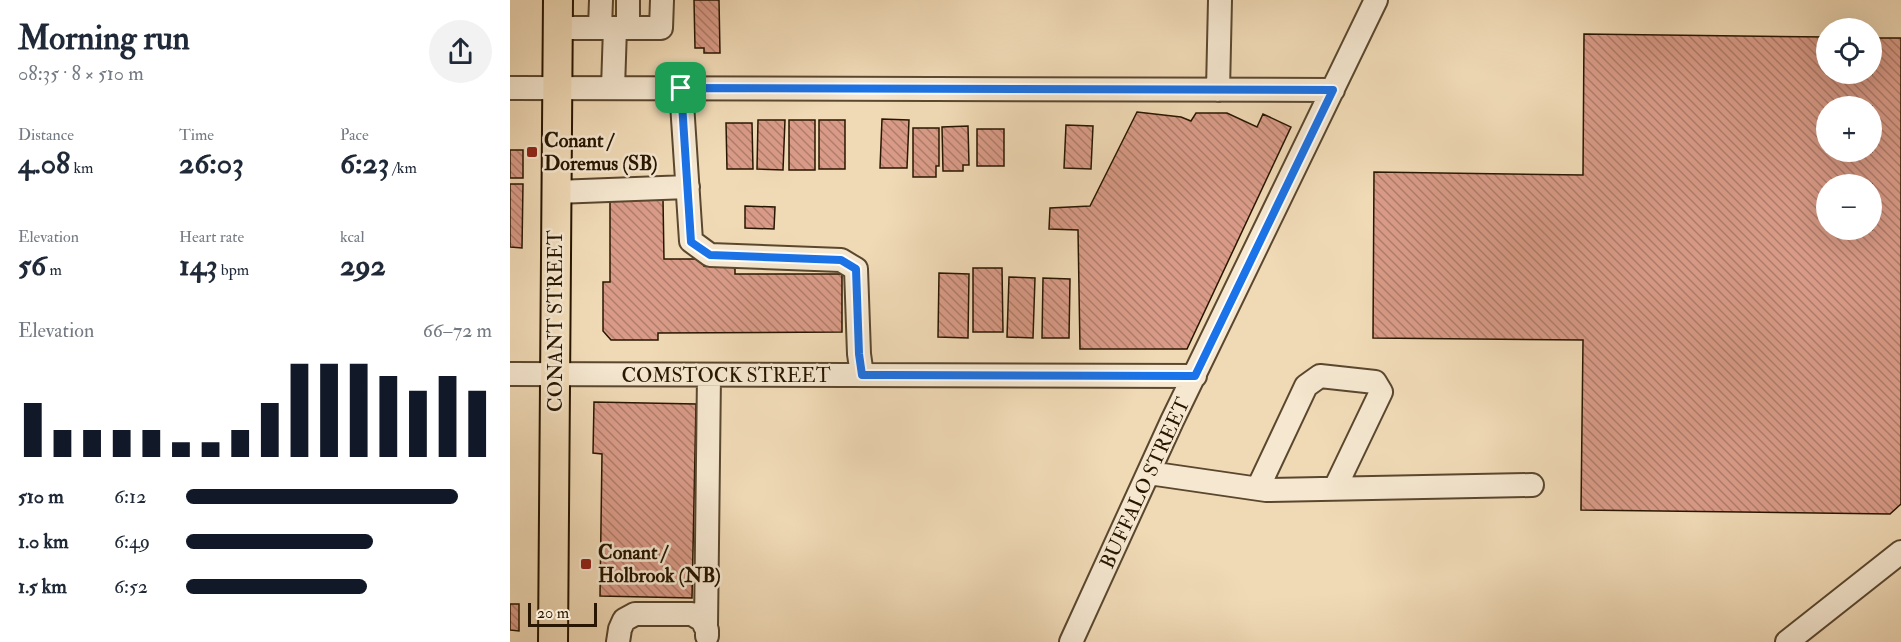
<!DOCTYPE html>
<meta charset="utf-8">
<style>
body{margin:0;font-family:"IM FELL Double Pica",serif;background:#f2f2f3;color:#1f2937;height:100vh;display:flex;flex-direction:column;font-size:22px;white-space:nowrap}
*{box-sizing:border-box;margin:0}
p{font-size:20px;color:#747a83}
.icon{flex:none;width:33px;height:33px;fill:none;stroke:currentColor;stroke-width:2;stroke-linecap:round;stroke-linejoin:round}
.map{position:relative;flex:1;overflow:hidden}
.drawer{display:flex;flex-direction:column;background:#fff;width:510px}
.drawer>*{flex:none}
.controls{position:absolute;left:1306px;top:18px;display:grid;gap:12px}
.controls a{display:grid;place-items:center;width:66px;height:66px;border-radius:50%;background:#fff;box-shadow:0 6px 24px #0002;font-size:30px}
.scale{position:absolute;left:18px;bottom:15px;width:69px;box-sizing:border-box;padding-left:6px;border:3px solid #281601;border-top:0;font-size:16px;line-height:21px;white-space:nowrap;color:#281601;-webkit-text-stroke:4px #f5e7d0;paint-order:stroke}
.pin{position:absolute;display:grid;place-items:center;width:51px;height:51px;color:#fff;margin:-26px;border-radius:12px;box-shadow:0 3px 9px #0006}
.round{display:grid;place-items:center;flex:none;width:63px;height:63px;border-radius:32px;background:#f2f2f3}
.head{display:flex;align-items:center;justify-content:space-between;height:102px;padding:0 18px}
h1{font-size:33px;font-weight:700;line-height:45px}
.figures{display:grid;grid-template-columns:repeat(3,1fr);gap:9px;height:102px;padding:6px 18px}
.figures div{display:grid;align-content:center}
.figures b{font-size:30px;font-weight:700}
.figures small{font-size:16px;font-weight:400}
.figures p{font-size:16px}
.chart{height:168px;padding:12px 18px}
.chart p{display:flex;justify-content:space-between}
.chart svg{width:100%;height:108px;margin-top:6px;stroke:#111827;stroke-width:6}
ul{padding:0 18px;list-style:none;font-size:20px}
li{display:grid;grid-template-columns:96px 72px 1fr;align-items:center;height:45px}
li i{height:15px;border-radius:8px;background:#111827}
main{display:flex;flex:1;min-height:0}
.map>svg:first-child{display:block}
.building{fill:url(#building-back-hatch);stroke:#281601;stroke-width:1.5;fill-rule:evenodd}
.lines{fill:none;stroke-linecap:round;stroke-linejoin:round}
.minor-casing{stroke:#5a472e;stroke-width:26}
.major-casing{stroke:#281601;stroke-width:32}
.minor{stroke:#f5e7d0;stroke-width:22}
.major{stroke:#f0dab6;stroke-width:28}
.route-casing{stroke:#fff;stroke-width:12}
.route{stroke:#1a73e8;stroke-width:8}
.poi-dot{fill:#8f2418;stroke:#f5e7d0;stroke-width:2}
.labels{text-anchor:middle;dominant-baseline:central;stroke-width:5;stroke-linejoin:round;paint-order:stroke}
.poi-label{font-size:20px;font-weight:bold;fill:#281601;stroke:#f5e7d0;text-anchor:start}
.street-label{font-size:20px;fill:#281601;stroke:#f5e7d0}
</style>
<main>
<section class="drawer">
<div class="head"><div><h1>Morning run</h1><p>08:35 · 8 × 510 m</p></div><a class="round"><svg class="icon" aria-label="share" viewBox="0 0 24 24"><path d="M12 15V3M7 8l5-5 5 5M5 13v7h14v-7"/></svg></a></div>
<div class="figures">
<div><p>Distance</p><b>4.08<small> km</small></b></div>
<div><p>Time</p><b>26:03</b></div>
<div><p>Pace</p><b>6:23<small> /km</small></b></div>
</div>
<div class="figures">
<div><p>Elevation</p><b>56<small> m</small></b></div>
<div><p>Heart rate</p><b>143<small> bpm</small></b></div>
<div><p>kcal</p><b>292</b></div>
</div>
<div class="chart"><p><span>Elevation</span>66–72 m</p>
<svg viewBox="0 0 160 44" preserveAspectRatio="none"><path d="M5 44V22M15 44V33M25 44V33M35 44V33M45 44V33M55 44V38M65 44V38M75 44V33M85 44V22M95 44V6M105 44V6M115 44V6M125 44V11M135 44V17M145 44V11M155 44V17"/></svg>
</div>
<ul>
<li><b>510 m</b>6:12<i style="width:89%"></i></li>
<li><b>1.0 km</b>6:49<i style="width:61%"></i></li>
<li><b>1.5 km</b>6:52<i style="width:59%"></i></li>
</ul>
</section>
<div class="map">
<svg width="1391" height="642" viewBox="0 0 1391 642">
<defs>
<pattern id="building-back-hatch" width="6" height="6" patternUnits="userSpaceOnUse" patternTransform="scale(1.5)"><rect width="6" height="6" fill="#d99b87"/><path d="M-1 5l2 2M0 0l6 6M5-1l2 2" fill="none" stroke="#b07d6c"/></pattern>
</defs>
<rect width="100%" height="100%" fill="#f0dab6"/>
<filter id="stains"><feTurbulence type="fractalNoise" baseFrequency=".00333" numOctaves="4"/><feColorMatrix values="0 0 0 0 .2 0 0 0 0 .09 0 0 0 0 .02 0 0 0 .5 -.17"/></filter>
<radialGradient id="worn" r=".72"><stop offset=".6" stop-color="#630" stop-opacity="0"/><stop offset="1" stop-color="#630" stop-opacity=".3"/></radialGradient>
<path class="building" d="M 184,0 L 209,0 L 210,53 L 194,53 L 194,48 L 185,48 Z
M 1074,34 L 1317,37 L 1317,74 L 1362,74 L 1362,38 L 1391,38 L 1391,504 L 1380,514 L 1071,510 L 1073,340 L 863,338 L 864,172 L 1073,175 ZM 1317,106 L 1362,106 L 1362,152 L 1317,152 ZM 1317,184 L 1362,184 L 1362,230 L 1317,230 Z
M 627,112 L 671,117 L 681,121 L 686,113 L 717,113 L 747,127 L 753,114 L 781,127 L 677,349 L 570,349 L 568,230 L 539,229 L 540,208 L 580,206 Z
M 372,119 L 399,120 L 397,168 L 370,168 Z
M 248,120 L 275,120 L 273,170 L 247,169 Z
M 279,120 L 305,120 L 305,170 L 279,170 Z
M 309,120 L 335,120 L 335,169 L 309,169 Z
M 216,123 L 242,123 L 243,169 L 217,169 Z
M 556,125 L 583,126 L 581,169 L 554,168 Z
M 458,126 L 459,165 L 453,165 L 453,171 L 433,171 L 432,127 Z
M 403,128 L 429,128 L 429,166 L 426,166 L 426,177 L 403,177 Z
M 467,129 L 494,129 L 494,166 L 467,166 Z
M 0,150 L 13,150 L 13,178 L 0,178 Z
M 0,184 L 13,184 L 12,248 L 0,247 Z
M 100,199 L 153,199 L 154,259 L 194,259 L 194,266 L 225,266 L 225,274 L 332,274 L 332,332 L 148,333 L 148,340 L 101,340 L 93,331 L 93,282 L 100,282 Z
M 235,206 L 265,207 L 264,229 L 235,228 Z
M 463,268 L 492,268 L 493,332 L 463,332 Z
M 429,273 L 459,274 L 458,338 L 428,337 Z
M 499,277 L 525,278 L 523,338 L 497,337 Z
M 533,278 L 560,279 L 559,338 L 532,338 Z
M 84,402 L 186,404 L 182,598 L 90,596 L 92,454 L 83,453 Z
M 0,604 L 9,604 L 9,631 L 0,630 Z"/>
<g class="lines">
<defs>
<path id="minor" d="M 118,27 L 118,0
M 47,28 L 151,28 L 152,0
M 90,28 L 91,0
M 0,88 L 823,90
M 103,88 L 105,28
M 171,88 L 181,241 L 200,255 L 331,260 L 346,269 L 349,354 L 352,375
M 708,90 L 710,0
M 46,192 L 178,187
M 0,374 L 685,376
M 639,473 L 756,490 L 1022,485
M 748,488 L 796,386 L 810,376 L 865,382 L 871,392 L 825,488
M 196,627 L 199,375
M 108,642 L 110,629 L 114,620 L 125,614 L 182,614 L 192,620 L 197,630 L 197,636
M 561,642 L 662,421 L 866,0
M 1277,642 L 1391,552"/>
<path id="major" d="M 43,642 L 48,0"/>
</defs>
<use href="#minor" class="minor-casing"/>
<use href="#major" class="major-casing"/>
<use href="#minor" class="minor"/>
<use href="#major" class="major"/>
</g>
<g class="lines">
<defs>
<path id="route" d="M 171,88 L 823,90 L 685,376 L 377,375 L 352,375 L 349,354 L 346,269 L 331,260 L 200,255 L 181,242 Z"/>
</defs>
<use href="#route" class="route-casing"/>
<use href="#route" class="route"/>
</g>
<g class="poi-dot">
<rect x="16" y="146" width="12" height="12" rx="3"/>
<rect x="70" y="558" width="12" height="12" rx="3"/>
</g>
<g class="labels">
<g class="poi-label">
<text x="34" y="140">Conant /<tspan x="34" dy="23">Doremus (SB)</tspan></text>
<text x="88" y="552">Conant /<tspan x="88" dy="23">Holbrook (NB)</tspan></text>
</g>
<g class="street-label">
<text transform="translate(45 321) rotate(-90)">CONANT STREET</text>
<text x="216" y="375">COMSTOCK STREET</text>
<text transform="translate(635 483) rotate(-65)">BUFFALO STREET</text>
</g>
</g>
<rect width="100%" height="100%" filter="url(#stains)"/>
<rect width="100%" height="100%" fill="url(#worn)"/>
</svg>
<div class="controls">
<a><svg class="icon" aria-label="locate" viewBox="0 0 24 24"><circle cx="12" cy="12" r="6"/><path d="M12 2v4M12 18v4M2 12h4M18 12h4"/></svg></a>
<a>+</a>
<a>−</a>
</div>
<div class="scale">20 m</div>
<div class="pin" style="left:171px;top:88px;background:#1e9e55"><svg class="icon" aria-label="arrive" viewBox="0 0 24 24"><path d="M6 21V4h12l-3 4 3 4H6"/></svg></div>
</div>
</main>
